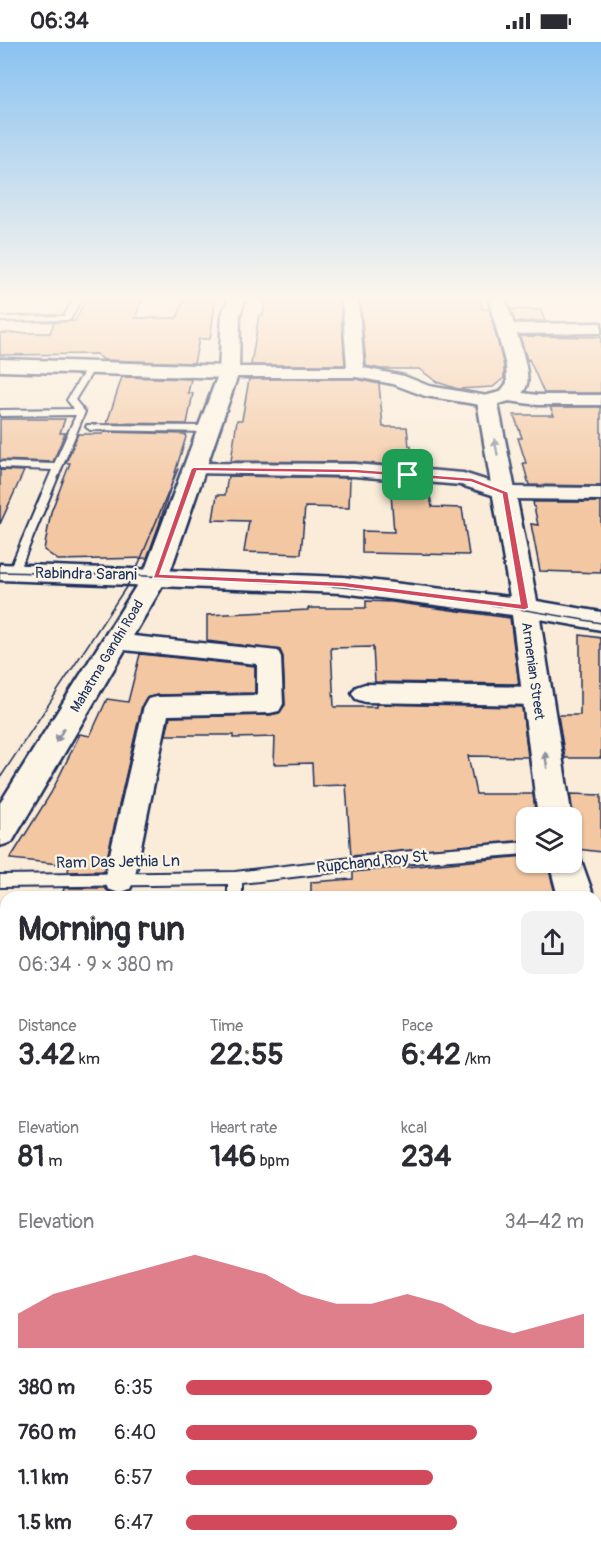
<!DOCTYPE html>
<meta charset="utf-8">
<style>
body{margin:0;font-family:Pangolin,sans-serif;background:#f2f2f3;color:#2b2b33;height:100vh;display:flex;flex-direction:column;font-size:22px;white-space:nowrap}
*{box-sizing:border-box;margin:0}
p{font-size:20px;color:#7c7c81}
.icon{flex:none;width:33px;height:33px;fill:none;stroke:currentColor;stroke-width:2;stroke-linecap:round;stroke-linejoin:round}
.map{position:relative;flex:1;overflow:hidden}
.side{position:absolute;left:0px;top:849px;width:602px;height:666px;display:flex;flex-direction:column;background:#fff;border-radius:18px 18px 0 0;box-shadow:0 2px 4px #0004}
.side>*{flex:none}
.fabs{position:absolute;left:516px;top:765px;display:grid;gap:12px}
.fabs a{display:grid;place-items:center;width:66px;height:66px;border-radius:12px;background:#fff;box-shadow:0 2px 4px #0004;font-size:30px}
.pin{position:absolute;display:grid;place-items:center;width:51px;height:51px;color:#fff;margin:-26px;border-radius:12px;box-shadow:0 3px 9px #0006}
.round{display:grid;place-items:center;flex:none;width:63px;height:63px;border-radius:12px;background:#f2f2f3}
.overview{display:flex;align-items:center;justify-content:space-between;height:102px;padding:0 18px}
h1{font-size:33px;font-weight:700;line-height:45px}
.figures{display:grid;grid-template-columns:repeat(3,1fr);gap:9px;height:102px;padding:6px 18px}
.figures div{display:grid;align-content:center}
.figures b{font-size:30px;font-weight:700}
.figures small{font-size:16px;font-weight:400}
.figures p{font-size:16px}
.chart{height:168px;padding:12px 18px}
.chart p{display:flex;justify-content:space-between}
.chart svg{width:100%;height:108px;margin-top:6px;fill:#d1495b;opacity:.7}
ul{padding:0 18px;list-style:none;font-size:20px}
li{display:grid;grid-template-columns:96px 72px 1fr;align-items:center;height:45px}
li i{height:15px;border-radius:8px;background:#d1495b}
.status{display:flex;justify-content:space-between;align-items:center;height:42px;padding:0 30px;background:#fff;direction:ltr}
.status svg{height:16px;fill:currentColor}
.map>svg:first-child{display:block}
.building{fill:#f3c7a2;stroke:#1b2f5e;stroke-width:1.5}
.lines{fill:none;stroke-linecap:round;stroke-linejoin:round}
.lane-casing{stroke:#1b2f5e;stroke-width:4}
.street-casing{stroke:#1b2f5e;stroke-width:5}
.secondary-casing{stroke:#1b2f5e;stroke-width:5}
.primary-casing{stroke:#1b2f5e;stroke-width:5}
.lane{fill:#fcf5e5;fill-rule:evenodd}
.street{fill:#fcf5e5;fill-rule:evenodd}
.secondary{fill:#fcf5e5;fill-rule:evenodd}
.primary{fill:#fcf5e5;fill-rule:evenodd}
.tram{stroke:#1b2f5e;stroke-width:1.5}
.oneway{fill:#8c92a2}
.route{fill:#d1495b;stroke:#fff;stroke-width:1.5;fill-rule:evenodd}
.labels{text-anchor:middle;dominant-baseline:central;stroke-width:4.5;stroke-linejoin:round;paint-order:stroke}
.far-street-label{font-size:14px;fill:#1b2f5e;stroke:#fcf5e5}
.street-label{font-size:16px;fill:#1b2f5e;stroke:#fcf5e5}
</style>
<div class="status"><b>06:34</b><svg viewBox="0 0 49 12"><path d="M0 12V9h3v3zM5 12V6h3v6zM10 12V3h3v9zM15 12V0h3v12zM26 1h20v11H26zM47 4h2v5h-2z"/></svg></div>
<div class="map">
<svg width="601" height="1515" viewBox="0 0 601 1515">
<rect width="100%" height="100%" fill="#faecd8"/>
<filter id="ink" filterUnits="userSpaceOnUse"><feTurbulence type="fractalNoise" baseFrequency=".0167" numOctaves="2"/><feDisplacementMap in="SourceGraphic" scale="12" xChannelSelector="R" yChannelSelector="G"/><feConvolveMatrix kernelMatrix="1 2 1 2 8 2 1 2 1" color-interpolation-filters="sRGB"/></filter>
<g filter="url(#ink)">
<path class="building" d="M 87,255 L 143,255 L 135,276 L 177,276 L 185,255 L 216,255 L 210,297 L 199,297 L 194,321 L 104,318 L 96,312 L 0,313 L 0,291 L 50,291 L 54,280 L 75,279 Z
M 266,255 L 340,255 L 345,323 L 251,323 L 259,273 L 263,273 Z
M 360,255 L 480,255 L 482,267 L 489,267 L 504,324 L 504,336 L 493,345 L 458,347 L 437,340 L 419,327 L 381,327 L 366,324 Z
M 511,267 L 541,268 L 545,279 L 515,280 Z
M 520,294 L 601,295 L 601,351 L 544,351 L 529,317 L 527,318 Z
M 122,335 L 191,337 L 188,351 L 193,351 L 187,382 L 107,381 Z
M 249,337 L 356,337 L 379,342 L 383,385 L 407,385 L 409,404 L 411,404 L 414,425 L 354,420 L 231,419 L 237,378 L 242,378 Z
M 550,365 L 601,365 L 601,444 L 529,443 L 523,421 L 526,421 L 518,396 L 522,396 L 514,373 L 554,373 Z
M 0,377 L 65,377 L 60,391 L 65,391 L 53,420 L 0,418 Z
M 104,390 L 185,392 L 186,395 L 159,483 L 147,516 L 58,518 L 44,508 L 51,470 L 70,421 L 66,421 L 78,392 L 103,392 Z
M 0,428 L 24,429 L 0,482 Z
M 228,434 L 350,436 L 349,466 L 305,465 L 301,512 L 244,510 L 249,479 L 213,478 L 217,453 L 225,453 Z
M 390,439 L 428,442 L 432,465 L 462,466 L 469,513 L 362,511 L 362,489 L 394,490 Z
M 533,460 L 601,460 L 601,531 L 540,529 L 531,482 L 538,483 Z
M 366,559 L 392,560 L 510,576 L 519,642 L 375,640 L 373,605 L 331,606 L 334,665 L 376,665 L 376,662 L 522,665 L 528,715 L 468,714 L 476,752 L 533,752 L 536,776 L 526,776 L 526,798 L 351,814 L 346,743 L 313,744 L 312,721 L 274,722 L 275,695 L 233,696 L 233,693 L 166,693 L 170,675 L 270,673 L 279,671 L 285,663 L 283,615 L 280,608 L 207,599 L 207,573 L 308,568 L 308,566 L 366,566 Z
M 580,593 L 601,596 L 601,716 L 565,716 L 558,673 L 580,673 Z
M 140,612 L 255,624 L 255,651 L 157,653 L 146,656 L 142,663 L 104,829 L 68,830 L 69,823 L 10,817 L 51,751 L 80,692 L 90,694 L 107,657 L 128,660 Z
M 570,752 L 601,753 L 601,810 L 577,807 Z
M 526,814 L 526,820 L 547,820 L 556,855 L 311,855 L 311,840 L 353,837 L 353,830 Z
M 64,846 L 105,846 L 109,850 L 108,855 L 62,855 Z"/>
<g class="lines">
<defs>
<path id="lane" d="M 75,255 L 82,255 L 70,278 L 0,279 L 0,275 L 64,274 Z
M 87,325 L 94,327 L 75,358 L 85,370 L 18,531 L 17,533 L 9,533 L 8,531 L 52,428 L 0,426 L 0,420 L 54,422 L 76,373 L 0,374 L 0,368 L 74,367 L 67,358 Z
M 87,383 L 209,384 L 213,387 L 209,390 L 90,388 L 86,385 Z
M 526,800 L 526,812 L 401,822 L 242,841 L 242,855 L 228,855 L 228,842 L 0,845 L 0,833 L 235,830 L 401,810 Z
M 0,999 L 6,999 L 6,1015 L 0,1015 Z
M 190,1509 L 212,1509 L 212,1515 L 190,1515 Z"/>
<path id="street" d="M 342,255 L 358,255 L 364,326 L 404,334 L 429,344 L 493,355 L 496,359 L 493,363 L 487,364 L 425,354 L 393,342 L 356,335 L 229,335 L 223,334 L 220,330 L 223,326 L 229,325 L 347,325 Z
M 601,281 L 601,291 L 505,292 L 497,287 L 505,282 Z
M 507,349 L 538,353 L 601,353 L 601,363 L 538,363 L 501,358 L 498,354 L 501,350 Z
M 194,421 L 354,422 L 463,431 L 507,445 L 601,446 L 601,458 L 505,457 L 461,443 L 354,434 L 187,431 L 184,427 L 187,423 Z
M 114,592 L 278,609 L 281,615 L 283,662 L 279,669 L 270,671 L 168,673 L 134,838 L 130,847 L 119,851 L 108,847 L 104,838 L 144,664 L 148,657 L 157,655 L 257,653 L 257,622 L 105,606 L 102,600 L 105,594 Z
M 365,642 L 537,645 L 546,648 L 550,654 L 546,660 L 537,663 L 365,660 L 356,657 L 352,651 L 356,645 Z"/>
<path id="secondary" d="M 488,255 L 505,255 C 510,273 531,326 527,342 C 524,355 509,360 498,362 L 537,559 L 601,570 L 601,588 L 540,577 L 572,776 L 572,777 L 538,776 L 512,573 L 343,551 L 0,538 L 0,522 L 343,535 L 510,555 L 477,359 L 480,355 L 500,350 L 507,341 L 506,324 Z
M 0,317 L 229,324 L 236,326 L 239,330 L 236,334 L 229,336 L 0,329 Z
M 572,808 L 578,810 L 594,855 L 558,855 L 549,820 L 572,820 Z
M 596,914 L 601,916 L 601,990 L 596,988 Z"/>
<path id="primary" d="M 229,255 L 246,255 L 240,273 L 239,330 L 169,533 L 12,800 L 0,804 L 0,761 L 143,533 L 219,330 L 222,273 Z"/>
</defs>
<use href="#lane" class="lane-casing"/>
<use href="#street" class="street-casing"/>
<use href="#secondary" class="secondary-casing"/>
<use href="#primary" class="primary-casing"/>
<use href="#lane" class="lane"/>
<use href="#street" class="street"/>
<use href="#secondary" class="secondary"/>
<use href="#primary" class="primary"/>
<path class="tram" d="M 0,530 C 136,533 273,537 408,551 C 473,558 537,570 601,581
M 0,736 L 134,533 L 178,427"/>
</g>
<defs><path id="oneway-solid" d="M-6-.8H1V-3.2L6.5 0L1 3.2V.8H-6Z" transform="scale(1.5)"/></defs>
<g class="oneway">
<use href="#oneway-solid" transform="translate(496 405) rotate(-101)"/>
<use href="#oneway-solid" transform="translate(60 693) rotate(121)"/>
<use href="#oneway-solid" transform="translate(546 718) rotate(-98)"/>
</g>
</g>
<linearGradient id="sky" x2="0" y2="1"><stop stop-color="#8ac2f1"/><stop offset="0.55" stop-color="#fdf6ed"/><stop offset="1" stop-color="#fdf6ed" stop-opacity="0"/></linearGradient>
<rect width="601" height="467" fill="url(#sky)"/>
<path class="route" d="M 194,425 L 354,427 L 408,431 L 472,436 L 508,450 L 529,566 L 525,568 L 343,545 L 153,536 L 191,427 ZM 197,429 L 354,431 L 408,435 L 471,440 L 502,452 L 520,562 L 343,540 L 160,532 Z"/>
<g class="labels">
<g class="far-street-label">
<text transform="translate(107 614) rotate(-59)">Mahatma Gandhi Road</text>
<text transform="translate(533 629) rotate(82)">Armenian Street</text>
</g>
<g class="street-label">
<text transform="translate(86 532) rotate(1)">Rabindra Sarani</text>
<text transform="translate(118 820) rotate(-1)">Ram Das Jethia Ln</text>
<text transform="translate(372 820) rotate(-6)">Rupchand Roy St</text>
</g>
</g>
</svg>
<div class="fabs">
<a><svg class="icon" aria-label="layers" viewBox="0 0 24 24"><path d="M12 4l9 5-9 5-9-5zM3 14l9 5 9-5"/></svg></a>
</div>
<div class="pin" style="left:408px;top:433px;background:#1e9e55"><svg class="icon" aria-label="arrive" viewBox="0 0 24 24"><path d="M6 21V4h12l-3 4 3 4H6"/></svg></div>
<section class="side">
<div class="overview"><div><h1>Morning run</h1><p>06:34 · 9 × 380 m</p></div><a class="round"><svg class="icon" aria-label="share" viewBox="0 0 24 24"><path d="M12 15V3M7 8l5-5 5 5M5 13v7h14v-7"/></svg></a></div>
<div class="figures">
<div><p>Distance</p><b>3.42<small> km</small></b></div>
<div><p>Time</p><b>22:55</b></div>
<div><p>Pace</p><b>6:42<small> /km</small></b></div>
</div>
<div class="figures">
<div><p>Elevation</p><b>81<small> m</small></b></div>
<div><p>Heart rate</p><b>146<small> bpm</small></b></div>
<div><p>kcal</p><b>234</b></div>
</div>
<div class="chart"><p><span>Elevation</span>34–42 m</p>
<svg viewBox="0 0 160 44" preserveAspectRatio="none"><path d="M0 44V30L10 22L20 18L30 14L40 10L50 6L60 10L70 14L80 22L90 26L100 26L110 22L120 26L130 34L140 38L150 34L160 30V44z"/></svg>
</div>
<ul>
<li><b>380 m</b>6:35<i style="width:77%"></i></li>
<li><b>760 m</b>6:40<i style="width:73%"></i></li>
<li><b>1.1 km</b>6:57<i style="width:62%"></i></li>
<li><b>1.5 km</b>6:47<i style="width:68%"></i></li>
</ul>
</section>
</div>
